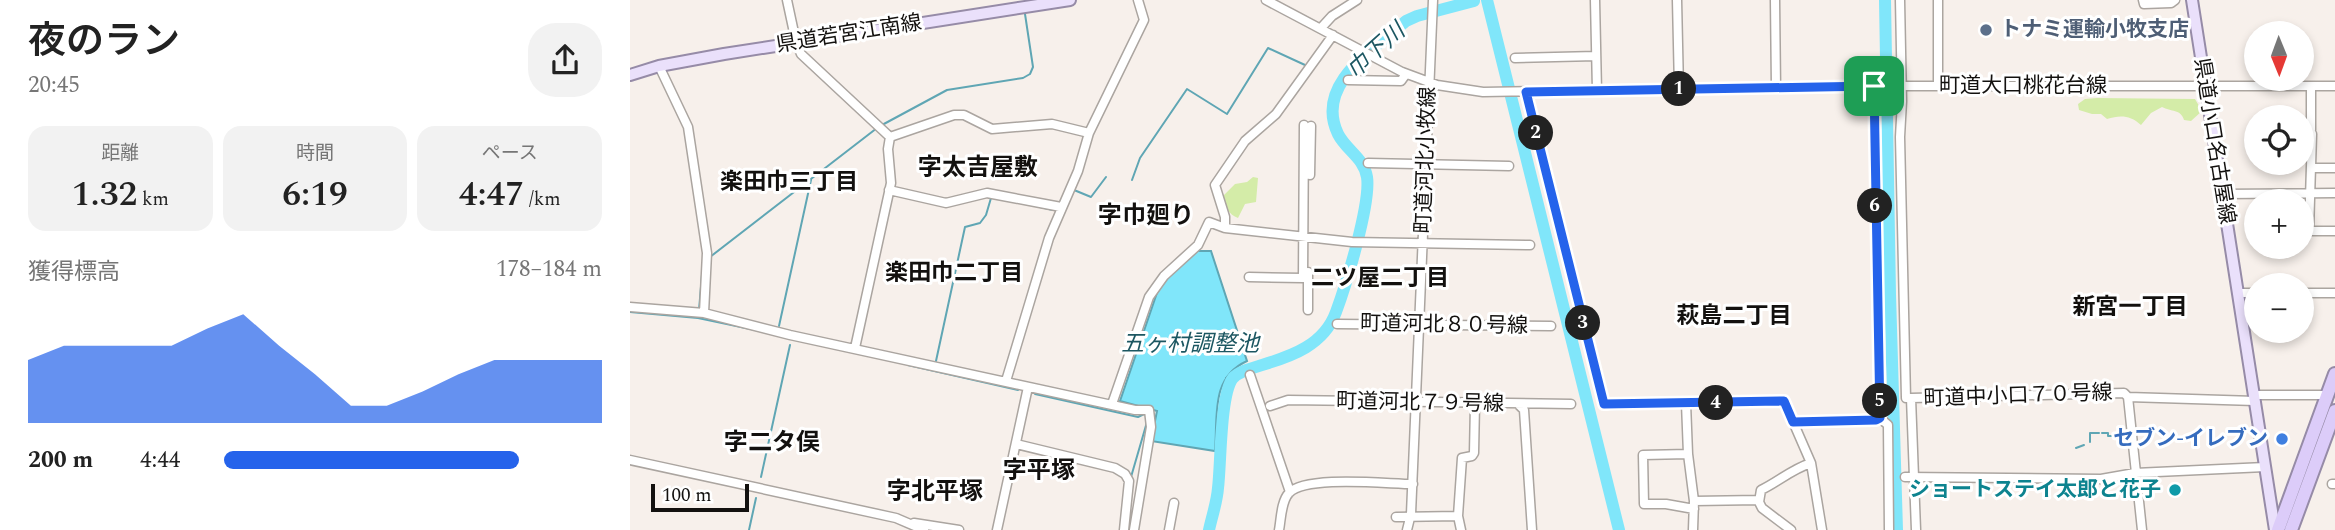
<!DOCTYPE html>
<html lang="ja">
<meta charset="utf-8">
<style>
body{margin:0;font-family:Spectral,"Noto Sans JP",serif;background:#f2f2f2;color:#222;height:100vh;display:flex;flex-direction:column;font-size:26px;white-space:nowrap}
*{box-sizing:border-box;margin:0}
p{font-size:23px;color:#767676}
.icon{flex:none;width:38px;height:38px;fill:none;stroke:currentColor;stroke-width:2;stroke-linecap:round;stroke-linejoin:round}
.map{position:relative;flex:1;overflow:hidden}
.side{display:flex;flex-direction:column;background:#fff;width:630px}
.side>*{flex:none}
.needle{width:46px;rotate:179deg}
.buttons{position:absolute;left:1614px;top:21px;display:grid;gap:14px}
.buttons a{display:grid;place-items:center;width:70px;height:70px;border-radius:50%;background:#fff;box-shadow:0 4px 10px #0003;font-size:35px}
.scale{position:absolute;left:21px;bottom:18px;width:98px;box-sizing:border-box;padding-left:7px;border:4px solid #13110f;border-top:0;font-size:19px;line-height:24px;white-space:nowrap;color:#13110f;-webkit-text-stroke:5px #fff;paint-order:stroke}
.pin{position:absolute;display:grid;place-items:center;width:60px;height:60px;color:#fff;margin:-30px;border-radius:14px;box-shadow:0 4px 10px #0006}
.km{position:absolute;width:35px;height:35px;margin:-18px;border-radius:50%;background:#222;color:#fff;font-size:19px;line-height:35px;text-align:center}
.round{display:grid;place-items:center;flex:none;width:74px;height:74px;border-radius:28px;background:#f2f2f2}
.head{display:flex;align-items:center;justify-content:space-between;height:119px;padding:0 28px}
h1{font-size:38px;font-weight:600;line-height:52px}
.figures{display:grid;grid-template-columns:repeat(3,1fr);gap:10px;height:119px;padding:7px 28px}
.figures div{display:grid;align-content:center;border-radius:18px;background:#f2f2f2;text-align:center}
.figures b{font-size:35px;font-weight:600}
.figures small{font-size:19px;font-weight:400}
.figures p{font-size:19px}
.chart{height:196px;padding:14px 28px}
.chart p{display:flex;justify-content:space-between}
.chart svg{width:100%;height:126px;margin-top:7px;fill:#2563eb;opacity:.7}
ul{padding:0 28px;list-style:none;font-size:23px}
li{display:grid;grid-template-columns:112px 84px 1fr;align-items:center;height:52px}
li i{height:18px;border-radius:9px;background:#2563eb}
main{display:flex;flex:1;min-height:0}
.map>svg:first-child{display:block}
.green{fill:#d4eca8}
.water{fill:#80e6fa;stroke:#5fa6b4;stroke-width:2}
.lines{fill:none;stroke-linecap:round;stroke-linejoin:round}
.stream{stroke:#5fa6b4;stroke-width:2}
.river{stroke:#80e6fa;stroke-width:12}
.minor-casing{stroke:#aba5a0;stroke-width:11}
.major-casing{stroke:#968ba7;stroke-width:14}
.highway-casing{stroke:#968ba7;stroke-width:16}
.minor{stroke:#fff;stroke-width:8}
.major{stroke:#eae0fb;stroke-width:10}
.highway{stroke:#dcccf9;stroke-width:12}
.route-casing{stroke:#fff;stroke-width:14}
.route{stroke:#2563eb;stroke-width:9}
.service-dot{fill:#5c6f8a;stroke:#fff;stroke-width:2.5}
.shop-dot{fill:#3f7fe0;stroke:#fff;stroke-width:2.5}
.culture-dot{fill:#0f9aa8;stroke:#fff;stroke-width:2.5}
.labels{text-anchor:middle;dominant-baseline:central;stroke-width:6;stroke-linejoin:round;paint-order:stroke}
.service-label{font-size:21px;font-weight:bold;fill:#4e5e75;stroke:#fff;text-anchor:start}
.street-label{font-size:21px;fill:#13110f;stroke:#fff}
.shop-label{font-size:21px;font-weight:bold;fill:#366cbe;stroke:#fff;text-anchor:end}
.culture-label{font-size:21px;font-weight:bold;fill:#0d838f;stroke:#fff;text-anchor:end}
.water-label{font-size:23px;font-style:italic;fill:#1c5762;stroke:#fff}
.neighbourhood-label{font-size:23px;font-weight:bold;fill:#13110f;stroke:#fff}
.quarter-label{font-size:24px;font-weight:bold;fill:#13110f;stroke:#fff}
</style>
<main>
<section class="side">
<div class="head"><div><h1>夜のラン</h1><p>20:45</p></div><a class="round"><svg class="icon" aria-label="share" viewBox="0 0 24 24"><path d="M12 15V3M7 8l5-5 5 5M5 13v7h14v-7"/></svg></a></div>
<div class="figures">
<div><p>距離</p><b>1.32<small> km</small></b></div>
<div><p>時間</p><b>6:19</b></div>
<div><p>ペース</p><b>4:47<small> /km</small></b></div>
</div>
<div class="chart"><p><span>獲得標高</span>178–184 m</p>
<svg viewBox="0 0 160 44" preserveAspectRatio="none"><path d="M0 44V22L10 17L20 17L30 17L40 17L50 11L60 6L70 17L80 27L90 38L100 38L110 33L120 27L130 22L140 22L150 22L160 22V44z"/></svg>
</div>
<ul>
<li><b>200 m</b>4:44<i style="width:78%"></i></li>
</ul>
</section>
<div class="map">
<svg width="1705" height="530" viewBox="0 0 1705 530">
<rect width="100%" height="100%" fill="#f7f0eb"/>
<path class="green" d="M 1467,98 L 1565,99 L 1572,111 L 1561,121 L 1554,120 C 1551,109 1541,112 1532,107 L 1521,113 L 1511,125 C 1500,115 1490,115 1477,119 L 1471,114 L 1462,114 L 1449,110 L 1448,104 L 1455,99 Z
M 623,177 L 628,178 L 626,202 L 615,204 L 608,218 C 599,215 594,206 593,196 L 605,184 L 617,182 Z"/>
<path class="water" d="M 566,251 L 581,251 L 617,361 C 580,378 588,416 585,451 L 521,441 L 527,411 L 490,401 L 530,284 Z"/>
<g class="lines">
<path class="stream" d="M 252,125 L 317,90 L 393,78 L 400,74 L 403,67 L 395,14
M 502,180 L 510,158 L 557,89 L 597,114 L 638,48 L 675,65
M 444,190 L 461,197 L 476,177
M 410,207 L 423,210
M 80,257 L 247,128
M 69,310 L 73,263
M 0,312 L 68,318 L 130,331
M 149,326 L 181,180
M 306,361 L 335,227 L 350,223 L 356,215 L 361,198
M 278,365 L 388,390
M 596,378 L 608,374
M 405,394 L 508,417 L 516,413
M 1472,433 L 1478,433 L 1478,436 L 1499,436
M 1460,442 L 1460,433 L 1469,433
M 1446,448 L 1454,445
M 131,477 L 160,345
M 501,477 L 517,422
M 119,530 L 126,498"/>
<path class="river" d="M 857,0 L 989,530
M 1255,0 L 1260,294 L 1267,530
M 579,530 C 582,516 587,502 588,488 C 591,465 590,394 603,378 C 609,371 622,368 632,365 C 662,356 694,345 706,312 C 716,285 741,203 737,177 C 734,158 716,150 708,134 C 684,84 744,49 776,21 L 787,16 L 844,1"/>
<defs>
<path id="minor" d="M 157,0 L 166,42 L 171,54 L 260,137
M 636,0 L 772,72 L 807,85 L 853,92 L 1247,86 L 1705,86
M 965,0 L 967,91
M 1047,0 L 1049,89
M 1145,0 L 1146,88
M 1270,0 L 1272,101 L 1270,137 L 1276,398 L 1281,398
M 1308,0 L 1308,86
M 1513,0 L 1514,4 L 1541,3 L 1545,0
M 691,28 L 702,16 L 727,0
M 885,58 L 966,56
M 29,66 L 58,127 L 77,253 L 74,313
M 718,80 L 771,81 L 776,74
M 896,92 L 973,402 L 980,405 L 1154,401 L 1181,463 L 1192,530
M 1681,130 L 1681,86
M 260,137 L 324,115 L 334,115 L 362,129 L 422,124 L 459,133
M 738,163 L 879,166
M 1681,168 L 1705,168
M 680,175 L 681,126
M 259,190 L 316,203 L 357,193 L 431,207
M 1592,194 L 1705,193
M 595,228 L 595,217 L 585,185 L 615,141 L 646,114 L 703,35
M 1671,231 L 1705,231
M 1679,231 L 1682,134
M 619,277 L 673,278 L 674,125
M 1608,293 L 1626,293
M 1671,293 L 1705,293
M 0,307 L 74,313 L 160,335 L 505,410 L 519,410 L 521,427 L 504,530
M 678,310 L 678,272
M 707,324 L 921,326
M 225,348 L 261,183 L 258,149 L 260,137
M 620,375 L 660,492
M 376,381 L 419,238 L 448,171 L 459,133 L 514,20 L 508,0
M 1629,395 L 1697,395
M 1498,397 L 1512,530
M 1056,403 L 1058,454 L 1064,501 L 1063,530
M 482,404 L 519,297 L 534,276 L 568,245 L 579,222 L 595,228 L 722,242 L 900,245
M 889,405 L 894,410 L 902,530
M 640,406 L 658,400 L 941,404
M 1250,418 L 1258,425 L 1259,530
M 1163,422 L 1246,420 L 1251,415 L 1244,86
M 386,444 L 485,468 L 495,474 L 499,481 L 494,530
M 1058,454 L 1013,455 L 1014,504 L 1036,504 L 1064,509
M 0,460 L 266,518 L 294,530
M 1275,477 L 1471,479 L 1505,473 L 1635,467
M 1702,484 L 1705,484
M 1064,501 L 1129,500
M 766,517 L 828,516
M 284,523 L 329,530
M 367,530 L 398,387
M 539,530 L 544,503
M 649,530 C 651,520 651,501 659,493 C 676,475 757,484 783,484
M 777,530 L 781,514 L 803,0
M 831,530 L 828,516 L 832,458 L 842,456 L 844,453 L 845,404
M 1161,530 L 1132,508 L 1129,502 L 1131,490 C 1148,482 1162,469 1181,463
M 1286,530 L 1281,398 L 1494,393 L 1498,397 L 1625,401"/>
<path id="major" d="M 1562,0 L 1645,530
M 0,75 L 29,66 L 94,54 L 440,0"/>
<path id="highway" d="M 1648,530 L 1705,374
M 1661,530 L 1705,411"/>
</defs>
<use href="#minor" class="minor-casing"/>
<use href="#major" class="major-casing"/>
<use href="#highway" class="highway-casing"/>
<use href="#minor" class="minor"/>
<use href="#major" class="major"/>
<use href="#highway" class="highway"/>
</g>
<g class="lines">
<defs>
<path id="route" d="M 1244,86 L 1250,418 L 1246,420 L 1163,422 L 1154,401 L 974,404 L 896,92 Z"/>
</defs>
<use href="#route" class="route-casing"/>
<use href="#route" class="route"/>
</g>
<circle class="service-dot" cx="1356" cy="30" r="7"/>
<circle class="shop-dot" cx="1652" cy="439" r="7"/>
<circle class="culture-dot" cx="1545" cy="490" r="7"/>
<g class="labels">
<g class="service-label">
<text x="1370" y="30">トナミ運輸小牧支店</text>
</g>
<g class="street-label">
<text transform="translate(219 34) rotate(-9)">県道若宮江南線</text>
<text x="1393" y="86">町道大口桃花台線</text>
<text transform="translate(1584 141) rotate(81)">県道小口名古屋線</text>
<text transform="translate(796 160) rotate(-88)">町道河北小牧線</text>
<text transform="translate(814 325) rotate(1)">町道河北８０号線</text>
<text transform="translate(1388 396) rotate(-2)">町道中小口７０号線</text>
<text transform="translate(790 403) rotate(1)">町道河北７９号線</text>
</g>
<g class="shop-label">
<text x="1638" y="439">セブン-イレブン</text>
</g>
<g class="culture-label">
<text x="1531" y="490">ショートステイ太郎と花子</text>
</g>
<g class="water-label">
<text transform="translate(746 51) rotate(-42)">巾下川</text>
<text x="560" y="344">五ヶ村調整池</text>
</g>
<g class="neighbourhood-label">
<text x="159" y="182">楽田巾三丁目</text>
<text x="324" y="273">楽田巾二丁目</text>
<text x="750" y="278">二ツ屋二丁目</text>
<text x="1500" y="307">新宮一丁目</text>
<text x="1104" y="316">萩島二丁目</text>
</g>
<g class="quarter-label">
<text x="348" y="168">字太吉屋敷</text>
<text x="516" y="216">字巾廻り</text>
<text x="142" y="443">字二タ俣</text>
<text x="409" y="471">字平塚</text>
<text x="305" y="492">字北平塚</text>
</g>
</g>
</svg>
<div class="buttons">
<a><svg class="needle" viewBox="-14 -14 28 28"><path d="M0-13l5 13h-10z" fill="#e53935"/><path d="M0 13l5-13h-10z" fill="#767676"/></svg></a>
<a><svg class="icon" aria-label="locate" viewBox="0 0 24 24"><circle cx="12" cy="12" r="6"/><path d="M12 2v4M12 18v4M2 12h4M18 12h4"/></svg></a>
<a>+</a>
<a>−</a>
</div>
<div class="scale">100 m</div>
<div class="pin" style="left:1244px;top:86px;background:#1e9e55"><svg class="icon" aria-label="arrive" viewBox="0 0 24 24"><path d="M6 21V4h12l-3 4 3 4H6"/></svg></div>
<b class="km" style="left:1049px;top:89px">1</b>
<b class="km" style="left:906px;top:133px">2</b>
<b class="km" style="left:953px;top:323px">3</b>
<b class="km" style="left:1086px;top:403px">4</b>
<b class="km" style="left:1250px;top:401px">5</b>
<b class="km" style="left:1245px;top:206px">6</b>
</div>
</main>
